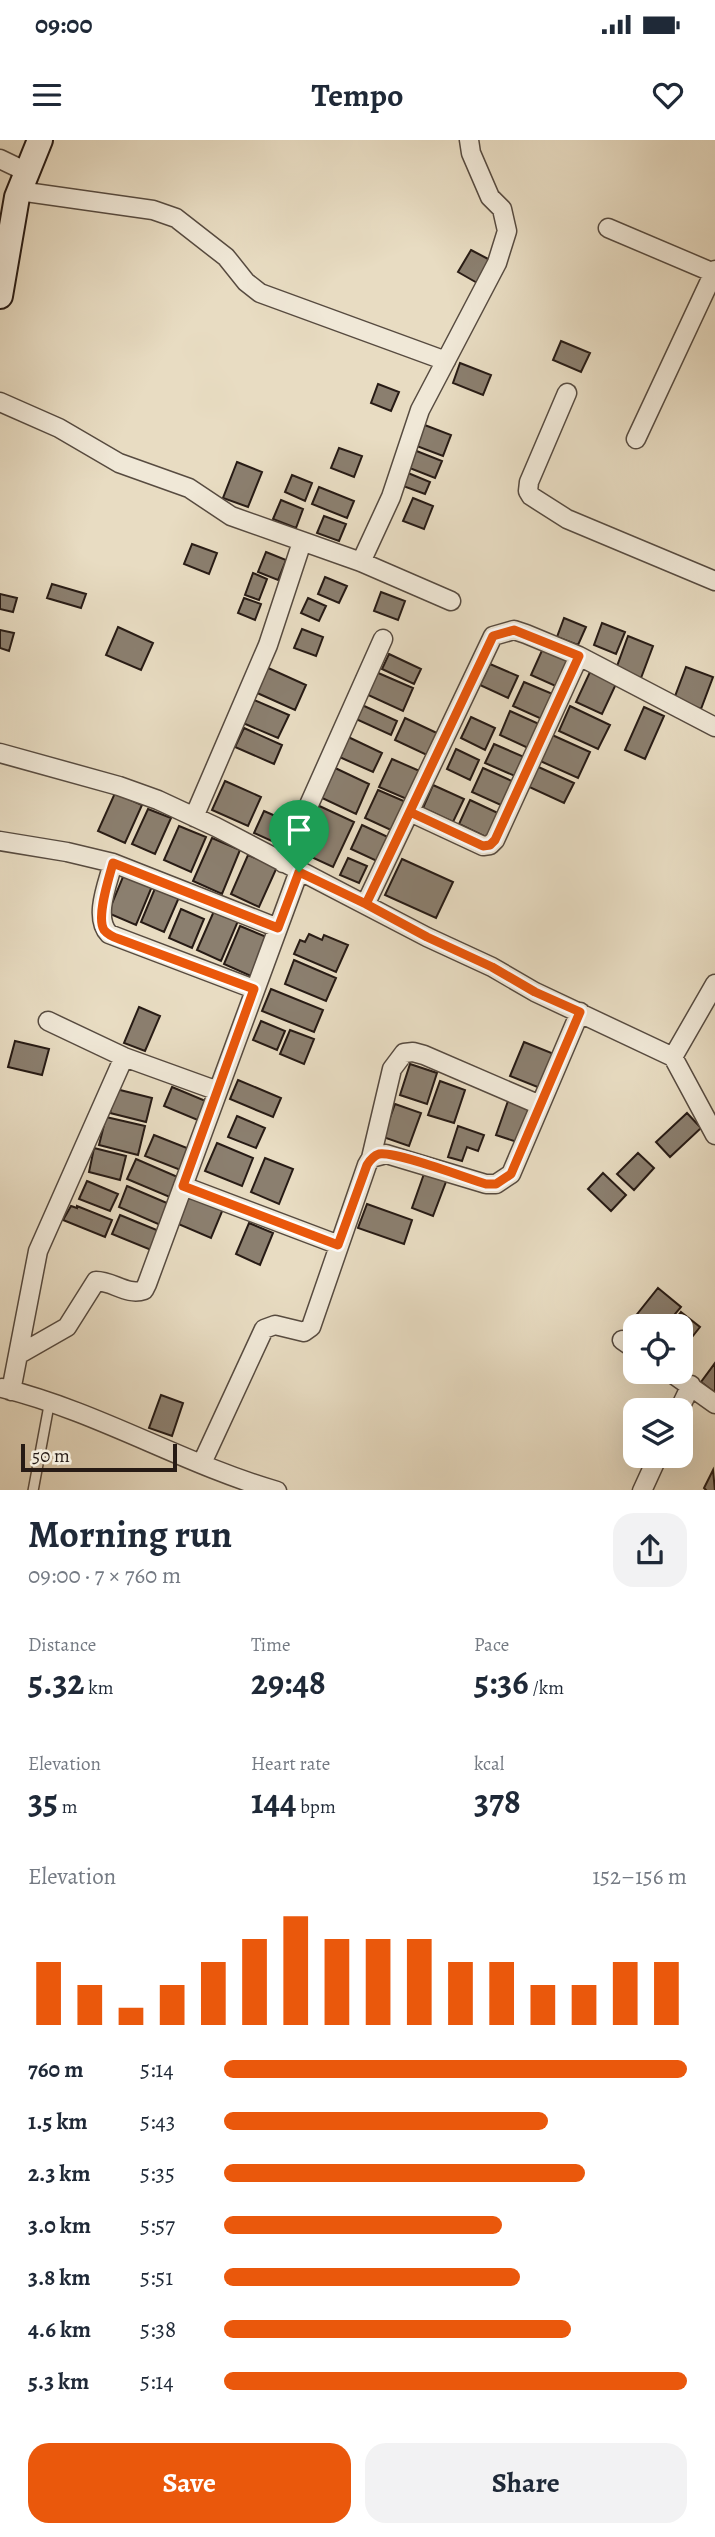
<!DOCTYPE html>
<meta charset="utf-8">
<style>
body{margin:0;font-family:Alegreya,serif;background:#f2f2f3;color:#1f2937;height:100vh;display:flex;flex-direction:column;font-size:26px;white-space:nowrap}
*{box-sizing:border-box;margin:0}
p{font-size:23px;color:#747a83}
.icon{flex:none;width:38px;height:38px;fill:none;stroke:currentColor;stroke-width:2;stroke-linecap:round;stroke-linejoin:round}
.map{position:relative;height:1350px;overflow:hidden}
.side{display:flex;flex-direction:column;background:#fff;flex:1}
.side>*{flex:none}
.fabs{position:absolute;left:623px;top:1174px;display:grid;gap:14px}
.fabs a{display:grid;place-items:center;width:70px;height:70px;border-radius:14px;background:#fff;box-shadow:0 7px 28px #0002;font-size:35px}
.scale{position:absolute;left:21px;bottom:18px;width:156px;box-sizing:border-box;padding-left:7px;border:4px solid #271b15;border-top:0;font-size:19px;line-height:24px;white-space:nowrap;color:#271b15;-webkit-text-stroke:5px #f0e8d7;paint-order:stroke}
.pin{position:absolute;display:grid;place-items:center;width:60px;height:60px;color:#fff;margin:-72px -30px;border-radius:50% 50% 50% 0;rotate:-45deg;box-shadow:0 0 7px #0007}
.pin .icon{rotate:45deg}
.round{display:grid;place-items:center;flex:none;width:74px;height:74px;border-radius:21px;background:#f2f2f3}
.headline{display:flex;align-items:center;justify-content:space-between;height:119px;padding:0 28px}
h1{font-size:38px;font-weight:700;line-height:52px}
.metrics{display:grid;grid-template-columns:repeat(3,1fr);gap:10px;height:119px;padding:7px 28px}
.metrics div{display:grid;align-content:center}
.metrics b{font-size:35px;font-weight:700}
.metrics small{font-size:19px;font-weight:400}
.metrics p{font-size:19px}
.chart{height:196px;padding:14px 28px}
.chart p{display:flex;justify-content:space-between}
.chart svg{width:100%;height:126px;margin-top:7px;stroke:#ea580c;stroke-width:6}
.primary-button{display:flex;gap:14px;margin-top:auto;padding:14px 28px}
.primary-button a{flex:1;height:80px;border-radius:21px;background:#ea580c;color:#fff;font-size:28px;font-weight:700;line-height:80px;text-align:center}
.primary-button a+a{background:#f2f2f3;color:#1f2937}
ul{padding:0 28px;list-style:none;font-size:23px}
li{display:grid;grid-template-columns:112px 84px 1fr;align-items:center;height:52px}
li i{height:18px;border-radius:9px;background:#ea580c}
.status{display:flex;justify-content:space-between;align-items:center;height:49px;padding:0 35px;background:#fff;direction:ltr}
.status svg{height:19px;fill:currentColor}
header{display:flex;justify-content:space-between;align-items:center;height:91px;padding:0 28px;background:#fff;font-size:32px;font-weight:700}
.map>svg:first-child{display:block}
.building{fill:#8b7f6f;stroke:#271b15;stroke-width:2}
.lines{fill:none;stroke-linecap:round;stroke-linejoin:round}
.lane-casing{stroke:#574b40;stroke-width:12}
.street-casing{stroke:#574b40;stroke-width:21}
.secondary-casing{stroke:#271b15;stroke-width:28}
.lane{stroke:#f0e8d7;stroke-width:9}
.street{stroke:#f0e8d7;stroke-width:18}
.secondary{stroke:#f0e8d7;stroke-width:24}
.route-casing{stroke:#fff;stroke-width:14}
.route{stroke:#ea580c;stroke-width:9}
</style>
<div class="status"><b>09:00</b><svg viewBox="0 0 49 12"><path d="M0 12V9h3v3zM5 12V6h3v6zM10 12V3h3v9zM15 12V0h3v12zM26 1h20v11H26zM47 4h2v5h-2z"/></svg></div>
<header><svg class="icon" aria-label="menu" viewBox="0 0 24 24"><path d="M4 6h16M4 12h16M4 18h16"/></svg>Tempo<svg class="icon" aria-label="heart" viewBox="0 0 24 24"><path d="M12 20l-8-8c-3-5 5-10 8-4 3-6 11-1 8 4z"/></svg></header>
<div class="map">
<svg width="715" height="1351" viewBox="0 0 715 1351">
<rect width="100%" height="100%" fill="#e8dcc2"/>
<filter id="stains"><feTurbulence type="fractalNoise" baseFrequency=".00286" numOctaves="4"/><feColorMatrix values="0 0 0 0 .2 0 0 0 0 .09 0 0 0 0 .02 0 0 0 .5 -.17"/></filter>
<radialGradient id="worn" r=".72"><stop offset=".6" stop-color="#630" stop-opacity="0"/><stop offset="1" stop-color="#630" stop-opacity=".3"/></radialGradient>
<path class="building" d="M 471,110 L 492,121 L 479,144 L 458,132 Z
M 561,201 L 590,213 L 581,232 L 553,220 Z
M 460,223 L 491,235 L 483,255 L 453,243 Z
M 378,244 L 399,252 L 391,271 L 371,263 Z
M 422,284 L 451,295 L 443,316 L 414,305 Z
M 339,308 L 362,316 L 354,337 L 331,328 Z
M 414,310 L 442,321 L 435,338 L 407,327 Z
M 237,322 L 262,332 L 248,367 L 223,358 Z
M 408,333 L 430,342 L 425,354 L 403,346 Z
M 292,335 L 312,343 L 305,361 L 285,352 Z
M 319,347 L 354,361 L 347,378 L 312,364 Z
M 413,358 L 433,366 L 424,389 L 403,381 Z
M 281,360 L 303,369 L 296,388 L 273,379 Z
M 324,376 L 346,384 L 339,401 L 317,393 Z
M 192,404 L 217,413 L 209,434 L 184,424 Z
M 266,412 L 286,420 L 278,440 L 258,432 Z
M 253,433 L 267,439 L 259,460 L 245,455 Z
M 325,437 L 347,446 L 339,463 L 318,454 Z
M 52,444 L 86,454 L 81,468 L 47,458 Z
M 381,452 L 405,461 L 398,480 L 374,471 Z
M 0,454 L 17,458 L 13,472 L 0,469 Z
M 244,458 L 261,464 L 255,480 L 238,473 Z
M 308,458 L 326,466 L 319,481 L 301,473 Z
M 564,478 L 586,487 L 578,505 L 557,497 Z
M 602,483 L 625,492 L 616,514 L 594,505 Z
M 118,487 L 153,503 L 141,530 L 106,515 Z
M 302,489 L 323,497 L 316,516 L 294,508 Z
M 0,490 L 14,493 L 9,511 L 0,508 Z
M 628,496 L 653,506 L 641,538 L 616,529 Z
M 544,506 L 573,520 L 560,548 L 531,535 Z
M 389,514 L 421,529 L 414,544 L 382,529 Z
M 490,524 L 518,536 L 508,558 L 480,545 Z
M 266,527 L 306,545 L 295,570 L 255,552 Z
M 686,527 L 713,537 L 701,569 L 674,559 Z
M 376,532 L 413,548 L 403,571 L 366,554 Z
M 590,532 L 616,544 L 602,574 L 576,562 Z
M 524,542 L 555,555 L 544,580 L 513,566 Z
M 254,560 L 289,575 L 278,598 L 243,583 Z
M 362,565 L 397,581 L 391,595 L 356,579 Z
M 570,566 L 610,585 L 598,609 L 559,591 Z
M 644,567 L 664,576 L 645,619 L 625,610 Z
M 510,571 L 539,584 L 528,608 L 500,595 Z
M 471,577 L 495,588 L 485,610 L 461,598 Z
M 405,578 L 439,594 L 429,616 L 395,600 Z
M 244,588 L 282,605 L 274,624 L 235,607 Z
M 550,594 L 590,612 L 578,638 L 538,620 Z
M 344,595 L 382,613 L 373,632 L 335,615 Z
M 494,604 L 524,617 L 515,636 L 485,623 Z
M 456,609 L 479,620 L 470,640 L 447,629 Z
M 392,619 L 422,632 L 409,660 L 379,647 Z
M 534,625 L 574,643 L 564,663 L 525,645 Z
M 333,627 L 369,644 L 356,674 L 320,657 Z
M 483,628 L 514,642 L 503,666 L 472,652 Z
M 225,641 L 261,657 L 248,686 L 212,670 Z
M 433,645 L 464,659 L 453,682 L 423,668 Z
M 378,650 L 406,662 L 393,691 L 365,678 Z
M 115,653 L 142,665 L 125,703 L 98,691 Z
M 470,660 L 500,674 L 488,698 L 459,684 Z
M 315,664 L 354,682 L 333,727 L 294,709 Z
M 148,669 L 171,678 L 155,714 L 132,704 Z
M 264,671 L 296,685 L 285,707 L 254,693 Z
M 362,685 L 390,698 L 379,722 L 351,709 Z
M 179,686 L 206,697 L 191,732 L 164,720 Z
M 212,698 L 240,710 L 222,754 L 193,741 Z
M 248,715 L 277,727 L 259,767 L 231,754 Z
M 348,718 L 367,726 L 359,743 L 340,735 Z
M 402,719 L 453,742 L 436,778 L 385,755 Z
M 125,732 L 153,744 L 136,785 L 108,773 Z
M 156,746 L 180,755 L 164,792 L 141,782 Z
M 181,769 L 204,779 L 192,808 L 169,798 Z
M 214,771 L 238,781 L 221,821 L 197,810 Z
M 240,786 L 269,798 L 253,837 L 224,824 Z
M 309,794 L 322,800 L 324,795 L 348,805 L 336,832 L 294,814 L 300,800 L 305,802 Z
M 294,820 L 336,838 L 326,861 L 285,844 Z
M 271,849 L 323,870 L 314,892 L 262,871 Z
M 139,867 L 160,876 L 145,911 L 124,903 Z
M 261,881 L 285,891 L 277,910 L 253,900 Z
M 290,890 L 314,899 L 304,924 L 280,914 Z
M 15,901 L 49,909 L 42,935 L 8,927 Z
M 524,902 L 554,914 L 540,948 L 510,936 Z
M 410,924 L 437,933 L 427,964 L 400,955 Z
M 238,940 L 281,958 L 273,977 L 230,959 Z
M 440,941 L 465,950 L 454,983 L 428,975 Z
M 172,947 L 208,962 L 200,981 L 164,966 Z
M 116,949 L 152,958 L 146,982 L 110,973 Z
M 508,961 L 529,968 L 517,1002 L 496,995 Z
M 395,964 L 421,973 L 409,1006 L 383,997 Z
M 687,973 L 701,988 L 670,1017 L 656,1002 Z
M 237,976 L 265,988 L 256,1008 L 228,997 Z
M 106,977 L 145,986 L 138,1015 L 99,1005 Z
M 458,986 L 484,995 L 478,1011 L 467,1007 L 462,1021 L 448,1017 Z
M 154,995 L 192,1010 L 183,1031 L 145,1016 Z
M 217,1003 L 253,1018 L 242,1046 L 205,1031 Z
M 94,1008 L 126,1016 L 120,1040 L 89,1032 Z
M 638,1013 L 654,1028 L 634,1050 L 617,1034 Z
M 265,1018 L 293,1029 L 279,1064 L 251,1052 Z
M 136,1019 L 180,1038 L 172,1058 L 127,1039 Z
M 425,1031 L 447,1039 L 433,1076 L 412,1068 Z
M 603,1033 L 626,1055 L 611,1071 L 588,1049 Z
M 87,1041 L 118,1054 L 110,1071 L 79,1059 Z
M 127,1046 L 174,1066 L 165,1087 L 119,1067 Z
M 188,1055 L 223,1069 L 211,1098 L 176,1083 Z
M 367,1064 L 412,1080 L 404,1104 L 358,1088 Z
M 71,1066 L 77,1068 L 77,1066 L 112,1080 L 105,1097 L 63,1080 Z
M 120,1075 L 164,1093 L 156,1112 L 112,1094 Z
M 249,1083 L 273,1093 L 260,1125 L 236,1114 Z
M 658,1148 L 681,1167 L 665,1186 L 635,1187 L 630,1183 Z
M 681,1172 L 700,1187 L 681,1211 L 681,1186 L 670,1186 Z
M 715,1223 L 715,1253 L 701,1242 Z
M 161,1255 L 183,1263 L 172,1296 L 149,1288 Z
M 713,1330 L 715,1351 L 707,1351 L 704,1348 Z"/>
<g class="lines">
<defs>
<path id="lane" d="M 33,1351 L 50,1260"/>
<path id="street" d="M 0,19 L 27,32
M 19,51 L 153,70 L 176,78 L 226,117 L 246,142 L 260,153 L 446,221
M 608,88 L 714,133
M 567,253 L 529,342 L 528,351 L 531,356 L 567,379 L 715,441
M 0,262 L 59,288 L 119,323 L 189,348 L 231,376 L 361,422 L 451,461
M 636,299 L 715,130
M 361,422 L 391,357 L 420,270 L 497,123 L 507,91 L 502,69 L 490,57 L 471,13 L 469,0
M 0,613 L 119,646 L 158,660 L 216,687 L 427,797 L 492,827 L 535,852 L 673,917 L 715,995
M 410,672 L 483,706 L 490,705 L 495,700 L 579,516
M 194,677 L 268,505 L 302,402
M 0,701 L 67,712 L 113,723 L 278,788
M 113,723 C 108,743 93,777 109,794 L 254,849
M 283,723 L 383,499
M 366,763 L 493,496 L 514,490 L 526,494 L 579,516 L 715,587
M 48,881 L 124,917 L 218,951
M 673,917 L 715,844
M 371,1018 L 392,929 L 404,913 L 413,912 L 424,915 L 540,965
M 183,1046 L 339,1105
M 622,1200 L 635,1209
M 18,1215 L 67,1187 L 96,1141 C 113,1141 127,1156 144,1150 L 147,1144 L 299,731
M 670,1232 L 715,1264
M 2,1248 C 99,1272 183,1324 277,1351
M 11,1251 L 38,1111 L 124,917
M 679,1270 L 691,1245
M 202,1323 L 264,1189 L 275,1185 L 304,1192 L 311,1187 L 367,1025 L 371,1018 L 386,1014 L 486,1044 L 496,1044 L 511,1034 L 580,872
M 642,1351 L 658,1316"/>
<path id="secondary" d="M 0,156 L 17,57 L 40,0"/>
</defs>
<use href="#lane" class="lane-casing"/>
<use href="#street" class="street-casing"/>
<use href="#secondary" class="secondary-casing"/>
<use href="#lane" class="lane"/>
<use href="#street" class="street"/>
<use href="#secondary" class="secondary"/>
</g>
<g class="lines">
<defs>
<path id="route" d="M 299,732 L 278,788 L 113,723 C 109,738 96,777 104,790 C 108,795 113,797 119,799 L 254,849 L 183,1046 L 338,1105 L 367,1025 C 370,1020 373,1016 379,1014 C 396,1011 466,1038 486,1044 L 496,1044 L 511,1034 L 580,872 L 535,852 L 492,827 L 427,797 L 366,764 L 493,496 L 514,490 L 579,516 L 495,700 L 490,705 L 483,706 L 410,672 L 366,764 L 299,732"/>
</defs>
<use href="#route" class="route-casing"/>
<use href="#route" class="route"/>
</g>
<rect width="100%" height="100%" filter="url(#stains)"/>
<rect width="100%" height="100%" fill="url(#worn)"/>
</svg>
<div class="fabs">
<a><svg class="icon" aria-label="locate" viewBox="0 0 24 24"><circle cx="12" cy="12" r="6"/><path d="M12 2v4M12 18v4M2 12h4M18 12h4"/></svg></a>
<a><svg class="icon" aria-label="layers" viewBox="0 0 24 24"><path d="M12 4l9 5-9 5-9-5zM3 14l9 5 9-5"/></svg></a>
</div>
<div class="scale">50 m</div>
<div class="pin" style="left:299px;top:732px;background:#1e9e55"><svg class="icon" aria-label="arrive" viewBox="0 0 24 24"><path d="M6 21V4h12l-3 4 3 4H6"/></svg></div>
</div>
<section class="side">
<div class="headline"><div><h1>Morning run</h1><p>09:00 · 7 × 760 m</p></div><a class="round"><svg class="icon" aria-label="share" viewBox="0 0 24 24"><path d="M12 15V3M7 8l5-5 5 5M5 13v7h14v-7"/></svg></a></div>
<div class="metrics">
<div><p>Distance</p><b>5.32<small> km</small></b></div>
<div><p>Time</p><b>29:48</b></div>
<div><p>Pace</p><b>5:36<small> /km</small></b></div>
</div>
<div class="metrics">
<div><p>Elevation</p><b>35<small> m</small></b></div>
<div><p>Heart rate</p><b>144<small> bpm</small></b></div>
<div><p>kcal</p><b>378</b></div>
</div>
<div class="chart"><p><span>Elevation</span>152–156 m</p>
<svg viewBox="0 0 160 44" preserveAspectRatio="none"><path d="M5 44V22M15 44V30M25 44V38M35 44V30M45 44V22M55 44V14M65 44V6M75 44V14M85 44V14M95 44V14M105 44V22M115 44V22M125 44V30M135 44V30M145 44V22M155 44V22"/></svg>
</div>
<ul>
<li><b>760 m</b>5:14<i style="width:100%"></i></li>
<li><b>1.5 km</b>5:43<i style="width:70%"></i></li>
<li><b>2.3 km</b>5:35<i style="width:78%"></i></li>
<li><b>3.0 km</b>5:57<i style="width:60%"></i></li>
<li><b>3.8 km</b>5:51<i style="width:64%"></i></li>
<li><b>4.6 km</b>5:38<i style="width:75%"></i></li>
<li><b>5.3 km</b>5:14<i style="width:100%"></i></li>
</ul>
<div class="primary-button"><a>Save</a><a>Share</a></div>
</section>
